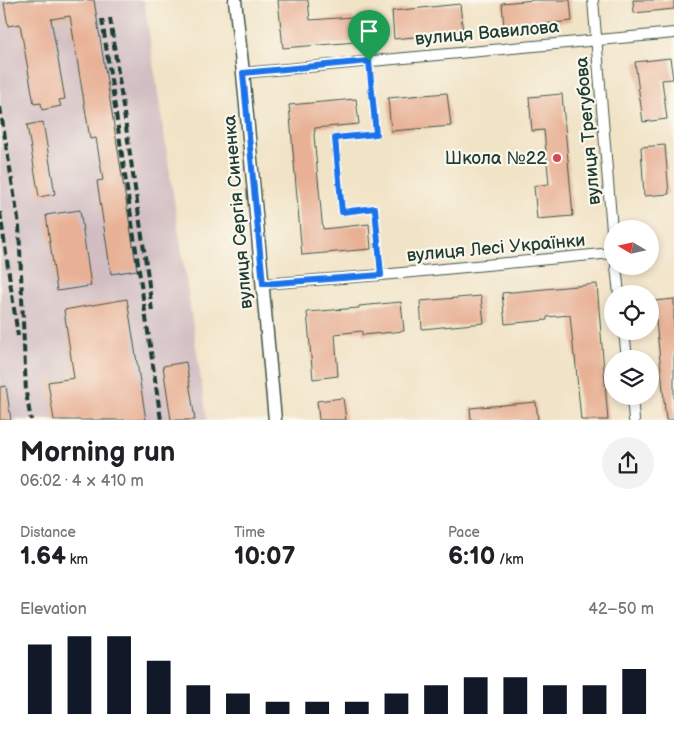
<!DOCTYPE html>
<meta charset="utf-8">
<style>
body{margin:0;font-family:"Balsamiq Sans",sans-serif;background:#f2f2f2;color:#202124;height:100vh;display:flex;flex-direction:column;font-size:19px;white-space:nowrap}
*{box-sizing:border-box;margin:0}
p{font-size:16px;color:#757577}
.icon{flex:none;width:28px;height:28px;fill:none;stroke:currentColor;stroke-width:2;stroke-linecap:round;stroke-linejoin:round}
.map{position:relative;height:420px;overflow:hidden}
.panel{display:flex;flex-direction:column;background:#fff;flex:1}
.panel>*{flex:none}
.needle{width:32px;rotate:279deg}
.fabs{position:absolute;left:604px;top:220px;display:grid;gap:10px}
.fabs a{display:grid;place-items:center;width:55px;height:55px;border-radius:50%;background:#fff;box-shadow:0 2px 8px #0003;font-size:25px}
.pin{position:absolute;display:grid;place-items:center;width:42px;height:42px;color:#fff;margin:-51px -21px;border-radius:50% 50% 50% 0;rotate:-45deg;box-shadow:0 0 5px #0007}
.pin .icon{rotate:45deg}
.round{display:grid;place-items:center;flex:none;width:52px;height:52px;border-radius:26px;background:#f2f2f2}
.summary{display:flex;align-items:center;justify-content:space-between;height:85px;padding:0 20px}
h1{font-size:28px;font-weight:600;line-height:38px}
.figures{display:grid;grid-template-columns:repeat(3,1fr);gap:8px;height:85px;padding:5px 20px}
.figures div{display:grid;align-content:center}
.figures b{font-size:25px;font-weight:600}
.figures small{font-size:14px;font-weight:400}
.figures p{font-size:14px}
.chart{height:140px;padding:10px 20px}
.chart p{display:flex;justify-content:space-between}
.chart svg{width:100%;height:90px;margin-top:5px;stroke:#111827;stroke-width:6}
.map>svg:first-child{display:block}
.industrial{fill:#d2bec2}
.building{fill:#e8b195}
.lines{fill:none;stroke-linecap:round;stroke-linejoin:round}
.service-casing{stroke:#3e564a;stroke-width:8}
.minor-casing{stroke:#3e564a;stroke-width:12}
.tertiary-casing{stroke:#3e564a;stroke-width:15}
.service{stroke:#fff;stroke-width:5}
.minor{stroke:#fff;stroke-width:10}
.tertiary{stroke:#fff;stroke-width:12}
.rail{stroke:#1f3d34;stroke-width:4;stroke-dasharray:8 4;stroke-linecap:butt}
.route-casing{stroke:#fff;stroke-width:10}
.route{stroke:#1a73e8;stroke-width:6}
.poi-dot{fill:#d1495b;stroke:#fbf7ec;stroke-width:2}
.labels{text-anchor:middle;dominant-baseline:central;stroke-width:4.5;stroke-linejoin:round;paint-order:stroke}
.street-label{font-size:18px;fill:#1f3d34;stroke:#fbf7ec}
.poi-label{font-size:18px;fill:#1f3d34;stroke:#fbf7ec;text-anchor:end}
</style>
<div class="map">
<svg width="674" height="420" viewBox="0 0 674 420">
<rect width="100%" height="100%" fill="#fbf7ec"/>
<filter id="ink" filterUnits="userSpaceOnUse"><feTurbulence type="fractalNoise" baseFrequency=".02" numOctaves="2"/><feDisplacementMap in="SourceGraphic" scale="10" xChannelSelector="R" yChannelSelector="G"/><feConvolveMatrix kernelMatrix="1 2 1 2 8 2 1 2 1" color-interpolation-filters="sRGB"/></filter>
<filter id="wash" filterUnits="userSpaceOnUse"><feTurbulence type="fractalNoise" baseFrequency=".0096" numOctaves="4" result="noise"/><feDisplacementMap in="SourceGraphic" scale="20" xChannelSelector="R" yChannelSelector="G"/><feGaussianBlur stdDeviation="1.12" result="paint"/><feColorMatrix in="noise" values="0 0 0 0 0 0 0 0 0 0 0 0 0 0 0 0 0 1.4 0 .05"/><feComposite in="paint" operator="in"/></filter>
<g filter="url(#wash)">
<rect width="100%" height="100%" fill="#f1e3c6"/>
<path class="industrial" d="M 0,0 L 144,0 L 207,420 L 0,420 Z"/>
<g id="blocks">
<path class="building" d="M 20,0 L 94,0 L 137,270 L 111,274 L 97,181 L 103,180 L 96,138 L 90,139 L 70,16 L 51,19 L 65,99 L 59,100 L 61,106 L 42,110 L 41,103 L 34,104 L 20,24 L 8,26 L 4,3 Z
M 278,0 L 308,0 L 310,20 L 353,17 L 356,42 L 283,48 Z
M 534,0 L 570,0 L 572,21 L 504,28 L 502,3 Z
M 633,0 L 674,0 L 674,9 L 634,13 Z
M 460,4 L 463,32 L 394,39 L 392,11 Z
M 670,58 L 673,79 L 662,80 L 667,119 L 643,122 L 635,62 Z
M 447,93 L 451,126 L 391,131 L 388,98 Z
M 562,94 L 573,216 L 537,219 L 534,186 L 549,184 L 544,130 L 532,131 L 529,97 Z
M 356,99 L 359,124 L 315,128 L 314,136 L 322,221 L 323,229 L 369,224 L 371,249 L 302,255 L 289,105 Z
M 43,122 L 55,194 L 39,197 L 27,125 Z
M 665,145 L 669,194 L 644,196 L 641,147 Z
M 80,210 L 91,286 L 57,291 L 46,215 Z
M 597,284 L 608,420 L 581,420 L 575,356 L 574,356 L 570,315 L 547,317 L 547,320 L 505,324 L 502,293 Z
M 481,296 L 484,323 L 422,329 L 420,301 Z
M 127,299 L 146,420 L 54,420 L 48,382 L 74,378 L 64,310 Z
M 674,299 L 674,420 L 666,420 L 654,301 Z
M 401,302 L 404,331 L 362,335 L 362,331 L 335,334 L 338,376 L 313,379 L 307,312 L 359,308 L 359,306 Z
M 186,362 L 195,420 L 171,420 L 163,366 Z
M 6,386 L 11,420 L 0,420 L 0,387 Z
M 343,398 L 346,420 L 319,420 L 317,401 Z
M 536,402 L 538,420 L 471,420 L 470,408 Z"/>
</g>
</g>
<g filter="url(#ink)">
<use href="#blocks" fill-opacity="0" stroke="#3e564a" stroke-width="1"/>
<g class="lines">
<defs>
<path id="service" d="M 369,61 L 376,134 L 335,138 L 342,212 L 375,208 L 381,275"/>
<path id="minor" d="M 593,0 L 612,230
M 243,73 L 674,33
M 616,266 L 619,294
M 263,284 L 381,275 L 612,253
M 624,331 L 627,359
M 632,396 L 634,420"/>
<path id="tertiary" d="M 235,0 L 243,73 L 275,420"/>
</defs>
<use href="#service" class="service-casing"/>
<use href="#minor" class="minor-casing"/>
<use href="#tertiary" class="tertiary-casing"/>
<use href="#service" class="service"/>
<use href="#minor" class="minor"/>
<use href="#tertiary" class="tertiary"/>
<path class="rail" d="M 110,18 L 148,277 L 152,312
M 102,19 L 161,420
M 0,107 L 19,225 L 26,393 L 31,420
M 0,212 L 18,336"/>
</g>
</g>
<g class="lines" filter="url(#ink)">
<defs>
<path id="route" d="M 369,61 L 376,134 L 335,138 L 342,212 L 375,208 L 381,275 L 263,284 L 243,73 Z"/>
</defs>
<use href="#route" class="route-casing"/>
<use href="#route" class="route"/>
</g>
<circle class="poi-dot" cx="557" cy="158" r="5"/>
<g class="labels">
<g class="street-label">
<text transform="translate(487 33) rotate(-5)">вулиця Вавилова</text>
<text transform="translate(588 131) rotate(-95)">вулиця Трегубова</text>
<text transform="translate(238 212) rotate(-95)">вулиця Сергія Синенка</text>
<text transform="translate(496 248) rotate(-5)">вулиця Лесі Українки</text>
</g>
<g class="poi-label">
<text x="547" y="158">Школа №22</text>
</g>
</g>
</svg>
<div class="fabs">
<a><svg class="needle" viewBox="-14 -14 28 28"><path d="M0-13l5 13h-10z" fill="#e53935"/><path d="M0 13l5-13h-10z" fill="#757577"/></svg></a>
<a><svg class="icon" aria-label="locate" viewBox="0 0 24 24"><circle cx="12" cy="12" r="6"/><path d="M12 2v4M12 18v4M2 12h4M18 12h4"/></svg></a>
<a><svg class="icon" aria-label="layers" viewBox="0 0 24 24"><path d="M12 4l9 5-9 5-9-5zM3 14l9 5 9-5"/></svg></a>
</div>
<div class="pin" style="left:369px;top:61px;background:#1e9e55"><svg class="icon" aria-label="arrive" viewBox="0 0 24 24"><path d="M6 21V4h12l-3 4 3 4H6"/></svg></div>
</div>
<section class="panel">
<div class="summary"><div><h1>Morning run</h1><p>06:02 · 4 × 410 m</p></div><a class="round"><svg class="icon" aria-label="share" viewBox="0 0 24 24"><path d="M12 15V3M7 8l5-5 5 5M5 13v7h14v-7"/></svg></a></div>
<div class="figures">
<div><p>Distance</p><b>1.64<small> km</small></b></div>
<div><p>Time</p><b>10:07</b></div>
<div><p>Pace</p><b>6:10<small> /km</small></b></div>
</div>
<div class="chart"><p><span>Elevation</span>42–50 m</p>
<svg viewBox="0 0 160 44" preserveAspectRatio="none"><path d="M5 44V10M15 44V6M25 44V6M35 44V18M45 44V30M55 44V34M65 44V38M75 44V38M85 44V38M95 44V34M105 44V30M115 44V26M125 44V26M135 44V30M145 44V30M155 44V22"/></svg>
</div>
</section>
